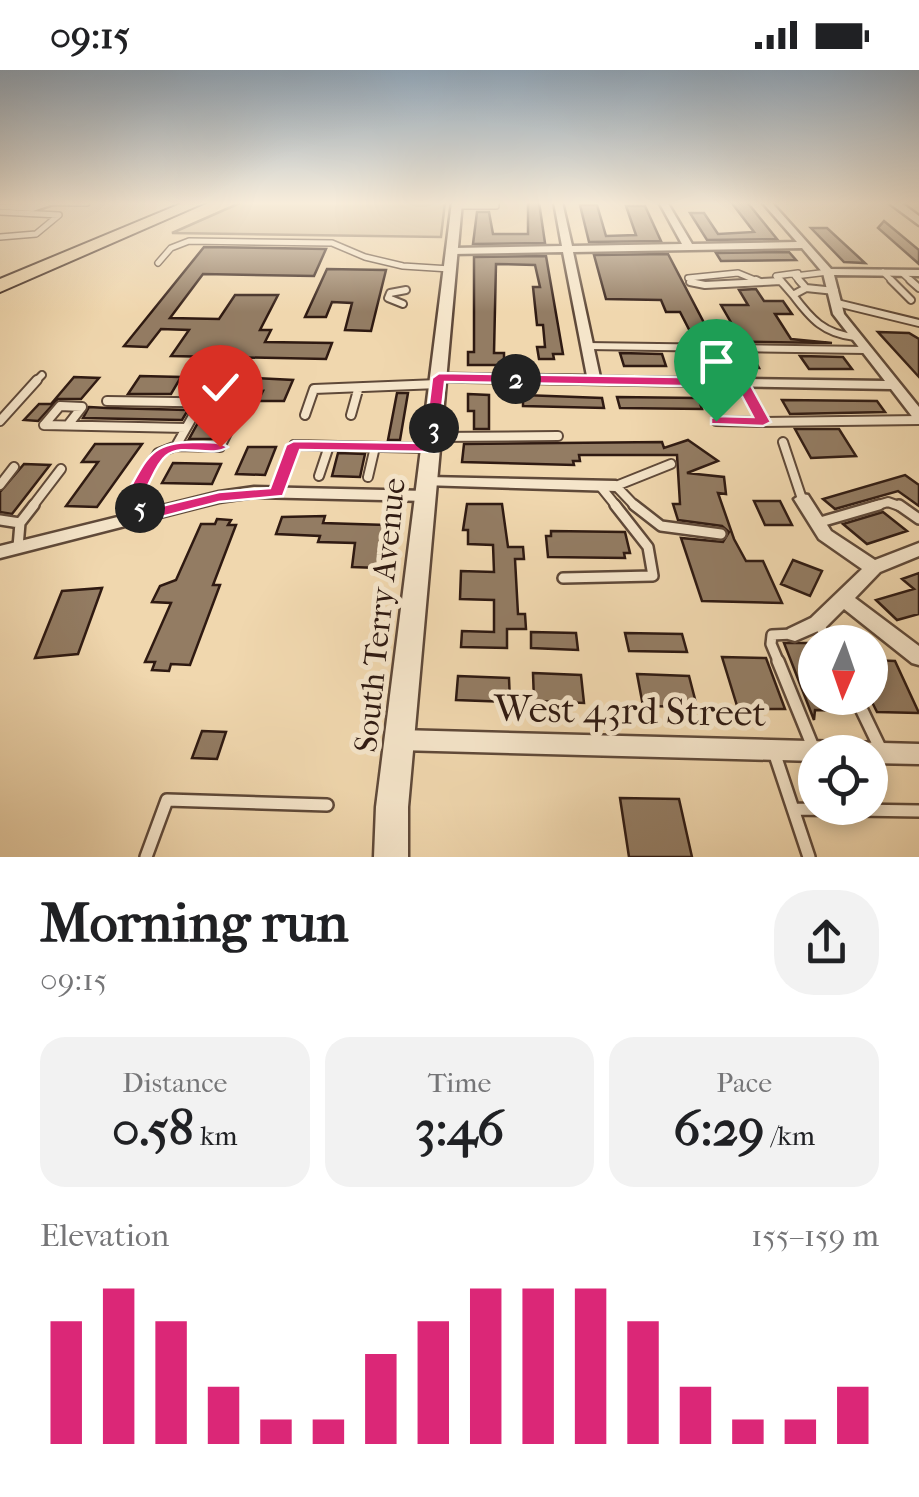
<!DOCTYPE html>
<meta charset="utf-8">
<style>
body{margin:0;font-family:"IM FELL French Canon",serif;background:#f2f2f2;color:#202124;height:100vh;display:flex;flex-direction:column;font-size:38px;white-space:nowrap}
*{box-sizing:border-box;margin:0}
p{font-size:32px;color:#757577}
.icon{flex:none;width:55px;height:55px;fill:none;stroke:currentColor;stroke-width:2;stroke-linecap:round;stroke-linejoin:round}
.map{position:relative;height:787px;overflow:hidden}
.side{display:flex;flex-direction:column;background:#fff;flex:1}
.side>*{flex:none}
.needle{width:65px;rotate:182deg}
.tools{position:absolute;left:798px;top:555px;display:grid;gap:20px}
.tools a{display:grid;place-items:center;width:90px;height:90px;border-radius:50%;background:#fff;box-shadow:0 5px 15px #0003;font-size:50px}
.pin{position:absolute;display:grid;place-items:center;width:85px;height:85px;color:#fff;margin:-102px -42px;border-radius:50% 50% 50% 0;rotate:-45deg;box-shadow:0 0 10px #0007}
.pin .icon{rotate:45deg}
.km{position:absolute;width:50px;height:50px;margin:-25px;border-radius:50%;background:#222;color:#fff;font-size:28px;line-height:50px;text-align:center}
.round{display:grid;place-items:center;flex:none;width:105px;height:105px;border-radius:40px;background:#f2f2f2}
.head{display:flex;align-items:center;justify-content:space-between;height:170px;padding:0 40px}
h1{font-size:55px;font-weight:800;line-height:75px}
.metrics{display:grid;grid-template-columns:repeat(3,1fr);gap:15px;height:170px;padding:10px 40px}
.metrics div{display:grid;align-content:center;border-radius:25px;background:#f2f2f2;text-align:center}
.metrics b{font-size:50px;font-weight:800}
.metrics small{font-size:28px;font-weight:400}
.metrics p{font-size:28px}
.chart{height:280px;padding:20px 40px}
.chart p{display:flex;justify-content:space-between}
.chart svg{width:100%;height:180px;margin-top:10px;stroke:#db2777;stroke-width:6}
.status{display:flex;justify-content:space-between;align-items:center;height:70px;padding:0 50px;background:#fff;direction:ltr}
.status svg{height:28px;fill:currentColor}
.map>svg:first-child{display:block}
.green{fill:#cfb793;stroke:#7f6852;stroke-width:2.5}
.building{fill:#937c63;stroke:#2f1a12;stroke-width:2.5}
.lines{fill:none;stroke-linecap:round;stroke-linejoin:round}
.service-far4-casing{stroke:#5f4939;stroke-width:8}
.service-far3-casing{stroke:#5f4939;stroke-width:10}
.service-far2-casing{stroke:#5f4939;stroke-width:12}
.service-far1-casing{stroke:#5f4939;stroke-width:14}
.service-casing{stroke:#5f4939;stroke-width:16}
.minor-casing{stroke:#5f4939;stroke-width:5}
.tertiary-casing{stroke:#5f4939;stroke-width:5}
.motorway-casing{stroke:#2f1a12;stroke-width:4}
.service-far4{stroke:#f5e5ca;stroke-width:5}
.service-far3{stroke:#f5e5ca;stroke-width:6}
.service-far2{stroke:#f5e5ca;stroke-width:8}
.service-far1{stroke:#f5e5ca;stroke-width:9}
.service{stroke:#f5e5ca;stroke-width:11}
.minor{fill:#f5e5ca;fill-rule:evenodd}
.tertiary{fill:#f5e5ca;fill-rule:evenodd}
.motorway{fill:#f0d7ae;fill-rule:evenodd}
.route{fill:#db2777;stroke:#fff;stroke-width:2.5}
.labels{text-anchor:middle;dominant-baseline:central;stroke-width:10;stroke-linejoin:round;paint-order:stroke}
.street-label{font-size:32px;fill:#2f1a12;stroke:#f5e5ca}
.near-street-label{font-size:38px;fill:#2f1a12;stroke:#f5e5ca}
</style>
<div class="status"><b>09:15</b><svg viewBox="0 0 49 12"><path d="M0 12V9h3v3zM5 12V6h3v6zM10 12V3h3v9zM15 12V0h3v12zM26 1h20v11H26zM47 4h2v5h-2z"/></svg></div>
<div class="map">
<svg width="919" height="787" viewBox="0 0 919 787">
<rect width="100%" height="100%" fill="#f0d7ae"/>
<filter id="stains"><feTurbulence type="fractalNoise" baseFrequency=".002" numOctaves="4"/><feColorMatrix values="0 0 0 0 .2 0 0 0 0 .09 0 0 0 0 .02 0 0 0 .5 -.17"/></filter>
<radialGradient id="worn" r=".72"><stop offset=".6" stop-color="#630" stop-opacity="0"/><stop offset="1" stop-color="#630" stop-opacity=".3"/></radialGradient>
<path class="green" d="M 242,132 L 445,132 L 441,167 L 172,163 Z"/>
<path class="building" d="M 528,132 L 539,132 L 545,173 L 473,174 L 477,142 L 489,142 L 493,164 L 528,164 Z
M 731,132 L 747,132 L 777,169 L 707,170 L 690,143 L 704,143 L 718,164 L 754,162 Z
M 580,135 L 597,135 L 606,166 L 636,165 L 626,136 L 645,136 L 661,171 L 589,172 Z
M 884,151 L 919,180 L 919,194 L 878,158 Z
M 811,158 L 827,158 L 865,193 L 844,192 Z
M 204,177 L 326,179 L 314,206 L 203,204 L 170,248 L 219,249 L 235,225 L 278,225 L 260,260 L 271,260 L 265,272 L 332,273 L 326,289 L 171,286 L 189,260 L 161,259 L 147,277 L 124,276 Z
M 789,182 L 796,190 L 721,191 L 716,183 Z
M 668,184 L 712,268 L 740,268 L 721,235 L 748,235 L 739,220 L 756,219 L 764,231 L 783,231 L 792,244 L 775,244 L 791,269 L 832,273 L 695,271 L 680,242 L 666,242 L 661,230 L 606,229 L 594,185 Z
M 546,186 L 563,284 L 553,284 L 554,289 L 539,289 L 537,277 L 545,277 L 543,255 L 537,255 L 533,217 L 540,217 L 535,195 L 496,194 L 494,283 L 504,283 L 504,295 L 468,295 L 468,282 L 474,282 L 474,187 Z
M 327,199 L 386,200 L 371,261 L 345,260 L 352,233 L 332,232 L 326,247 L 305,247 Z
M 878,262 L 909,263 L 919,269 L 919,307 Z
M 620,283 L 662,284 L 666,296 L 624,296 Z
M 710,285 L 752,285 L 759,298 L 716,297 Z
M 800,286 L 843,287 L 852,299 L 809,299 Z
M 140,306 L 181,307 L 171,324 L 128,324 Z
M 74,307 L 99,308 L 81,329 L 58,329 L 38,351 L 24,350 L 39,334 L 51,334 Z
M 213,307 L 255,308 L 293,310 L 284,331 L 258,331 L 263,321 L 204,325 Z
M 397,323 L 408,323 L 400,370 L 388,370 Z
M 468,324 L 489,325 L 489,359 L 474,359 L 474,341 L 468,341 Z
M 523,325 L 602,328 L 604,338 L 523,336 Z
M 617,327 L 698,328 L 702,339 L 620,338 Z
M 782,330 L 877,331 L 885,342 L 790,344 Z
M 89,337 L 107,338 L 188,340 L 182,350 L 83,348 Z
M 205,340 L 229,340 L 214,369 L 189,369 Z
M 795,359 L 839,359 L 856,386 L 811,388 Z
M 688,370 L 718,391 L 687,403 L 724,407 L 726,424 L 718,423 L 734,469 L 746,491 L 763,491 L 782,533 L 702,531 L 681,468 L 723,472 L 729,462 L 722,456 L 678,450 L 673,434 L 680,434 L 677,385 L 579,385 L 580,391 L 573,391 L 574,395 L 462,392 L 464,374 L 662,372 L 664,378 Z
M 95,374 L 142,374 L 97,437 L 66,436 L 98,392 L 82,392 Z
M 248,377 L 276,377 L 265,405 L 236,404 Z
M 338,383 L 365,384 L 360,407 L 332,406 Z
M 173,393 L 221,394 L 212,414 L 162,413 Z
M 24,394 L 50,395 L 12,444 L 0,442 L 0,422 Z
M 905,405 L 919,415 L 919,436 L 898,421 L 835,439 L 823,429 Z
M 754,431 L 780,431 L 792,455 L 765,455 Z
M 467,434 L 502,434 L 508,477 L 523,477 L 524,489 L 515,489 L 518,544 L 525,544 L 526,559 L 507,559 L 507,578 L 461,577 L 462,561 L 494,562 L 494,530 L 460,529 L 461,501 L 494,502 L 493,475 L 468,474 L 468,460 L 463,460 Z
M 883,442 L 907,461 L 867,474 L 843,454 Z
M 325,446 L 323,453 L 386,455 L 379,498 L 352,497 L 355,473 L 318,472 L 320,466 L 276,464 L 282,447 Z
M 217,449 L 231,450 L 228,455 L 236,455 L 213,515 L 220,515 L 190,595 L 171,594 L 169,601 L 152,600 L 155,592 L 145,592 L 171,533 L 152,532 L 160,516 L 176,510 L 201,454 L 215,454 Z
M 551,461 L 625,462 L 630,483 L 624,483 L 625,488 L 548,487 L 546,466 L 551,466 Z
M 793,490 L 822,501 L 810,526 L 781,514 Z
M 919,503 L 919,544 L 897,550 L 876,530 L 914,519 L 902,509 Z
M 102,518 L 78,584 L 35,588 L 62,521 Z
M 531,562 L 576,563 L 578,580 L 531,578 Z
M 625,563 L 682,564 L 687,582 L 629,581 Z
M 784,573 L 815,573 L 815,628 L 847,628 L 852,641 L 815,640 L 814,650 Z
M 722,587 L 766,588 L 785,639 L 738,639 Z
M 870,590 L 895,591 L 919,643 L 877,642 L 870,628 Z
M 533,603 L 581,605 L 584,633 L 534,631 Z
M 637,604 L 689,606 L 697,637 L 643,636 Z
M 458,606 L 509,608 L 510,632 L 456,630 Z
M 202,661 L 226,662 L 217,689 L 192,688 Z
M 620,728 L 679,729 L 692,787 L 629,787 Z"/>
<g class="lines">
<defs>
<path id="service-far4" d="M 0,132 L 87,133
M 456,136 L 496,136 L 496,132
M 0,142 L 59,145 L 36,164 L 0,167
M 158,193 L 171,178 L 189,171 L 332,173 L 365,187 L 403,196 L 450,199
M 883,202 L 894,213
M 902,203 L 913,213
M 688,208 L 738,203 L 760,212
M 690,212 L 695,213
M 744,213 L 781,211
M 782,213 L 776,206 L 798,203
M 801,213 L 795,206 L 828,202"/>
<path id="service-far3" d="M 756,210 L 760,212
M 780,210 L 793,225
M 799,210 L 806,218 L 835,221
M 891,210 L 911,230
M 910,210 L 919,218
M 690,212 L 705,215 L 781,211
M 806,218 L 793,225 C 811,249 824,264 855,267
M 837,233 L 919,253
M 403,234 L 388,228 L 390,223 L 406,220
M 587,276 L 864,280
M 35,312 L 42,305"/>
<path id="service-far2" d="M 742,312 L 763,352 L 919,350
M 107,331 L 242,333 L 220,377 L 176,376
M 305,345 L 314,319 L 438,314
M 351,345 L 358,320
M 0,351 L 37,310
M 716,351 L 763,352
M 44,355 L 186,358
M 44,355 L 60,336 L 82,337 L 68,355
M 433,367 L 558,366
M 783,372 L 802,429
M 319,406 L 329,376
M 368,407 L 375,377
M 0,415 L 14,397
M 600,416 L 617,437
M 276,423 L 294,375 L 427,378
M 32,437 L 61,399
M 140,437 L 137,421 L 140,411 L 158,383 L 176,376 L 201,332
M 636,437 L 616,416 L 671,394
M 871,437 L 888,432 L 902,437"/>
<path id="service-far1" d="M 140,435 L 142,446
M 634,435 L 661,456 L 721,464
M 899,435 L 919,449
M 0,450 L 20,453 L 18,477
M 20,453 L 34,435
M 817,453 L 879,435
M 563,508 L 653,506 L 648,477 L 615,435
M 818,553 L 829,572
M 779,593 L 771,574 L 772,565 L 793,564"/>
<path id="service" d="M 778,591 L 813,677
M 856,628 L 882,682
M 774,682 L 793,739 L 919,741
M 793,739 L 809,787
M 146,787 L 167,730 L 327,735"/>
<path id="minor" d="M 45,132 L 56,133 L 33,141 L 0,139 L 0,135 L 33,135 Z
M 554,132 L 562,132 L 572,176 L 682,174 L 659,132 L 667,132 L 692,174 L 797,172 L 762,132 L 771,132 L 831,199 L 919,200 L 919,206 L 834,205 L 844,244 L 919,337 L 919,350 L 914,349 L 891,319 L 434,311 L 434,305 L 439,304 L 587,306 L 563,182 L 452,184 L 447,181 L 452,178 L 562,176 ZM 802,178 L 823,203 L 833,244 L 885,311 L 600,307 L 573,182 Z
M 428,407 L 616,411 L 624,416 L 616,421 L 423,415 L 420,412 L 423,409 Z
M 254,417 L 427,421 L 435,426 L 427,431 L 254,427 L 219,432 L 0,488 L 0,476 L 219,422 Z
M 802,424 L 808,425 L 831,461 L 875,490 L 919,473 L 919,486 L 880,502 L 855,528 L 919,576 L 919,595 L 912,593 L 844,539 L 825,558 L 795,571 L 788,569 L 785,564 L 788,559 L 811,548 L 862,499 L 819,469 L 794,429 Z
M 399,660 L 919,674 L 919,694 L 870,693 L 870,682 L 815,682 L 815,691 L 399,680 L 391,677 L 388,670 L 391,663 Z"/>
<path id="tertiary" d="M 452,132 L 462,132 L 408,737 L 408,787 L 374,787 L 376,737 Z
M 888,132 L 900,132 L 919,146 L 919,155 Z"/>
<path id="motorway" d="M 185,132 L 206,132 L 0,222 L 0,209 Z"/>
</defs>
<use href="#service-far4" class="service-far4-casing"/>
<use href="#service-far3" class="service-far3-casing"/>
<use href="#service-far2" class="service-far2-casing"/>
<use href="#service-far1" class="service-far1-casing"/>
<use href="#service" class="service-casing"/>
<use href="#minor" class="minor-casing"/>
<use href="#tertiary" class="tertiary-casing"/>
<use href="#motorway" class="motorway-casing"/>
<use href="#service-far4" class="service-far4"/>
<use href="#service-far3" class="service-far3"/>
<use href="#service-far2" class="service-far2"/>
<use href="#service-far1" class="service-far1"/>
<use href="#service" class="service"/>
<use href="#minor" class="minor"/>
<use href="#tertiary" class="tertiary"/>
<use href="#motorway" class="motorway"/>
</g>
<linearGradient id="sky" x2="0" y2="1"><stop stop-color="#91a8bc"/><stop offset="0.55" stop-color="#f8eddb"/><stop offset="1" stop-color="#f8eddb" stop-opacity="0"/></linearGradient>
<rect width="919" height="242" fill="url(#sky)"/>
<path class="route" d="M 439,303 L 742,308 L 749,312 L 771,352 L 763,356 L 711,354 L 711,348 L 716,346 L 753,347 L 737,317 L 445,312 L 437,382 L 300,380 L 283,426 L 219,432 L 142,452 L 133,446 L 128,421 C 148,386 152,371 196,372 C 208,372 219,371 228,377 C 211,389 183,372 166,386 C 157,393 151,411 145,421 L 149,439 L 219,422 L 270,418 L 286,375 L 294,371 L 424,373 L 432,308 Z"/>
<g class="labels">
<g class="street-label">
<text transform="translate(380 545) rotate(-84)">South Terry Avenue</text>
</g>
<g class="near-street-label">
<text transform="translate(630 641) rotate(1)">West 43rd Street</text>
</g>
</g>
<rect width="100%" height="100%" filter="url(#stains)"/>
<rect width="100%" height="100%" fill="url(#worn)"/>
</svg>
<div class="tools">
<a><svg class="needle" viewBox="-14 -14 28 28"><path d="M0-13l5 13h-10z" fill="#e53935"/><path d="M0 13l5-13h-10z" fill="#757577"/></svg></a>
<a><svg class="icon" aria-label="locate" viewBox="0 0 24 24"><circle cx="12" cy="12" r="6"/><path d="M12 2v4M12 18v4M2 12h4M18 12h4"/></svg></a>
</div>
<div class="pin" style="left:716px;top:351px;background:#1e9e55"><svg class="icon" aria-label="arrive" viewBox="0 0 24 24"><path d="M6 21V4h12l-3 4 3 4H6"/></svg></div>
<div class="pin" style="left:220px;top:377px;background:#d93025"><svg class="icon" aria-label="check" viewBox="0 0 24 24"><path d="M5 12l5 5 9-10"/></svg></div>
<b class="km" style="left:516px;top:309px">2</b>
<b class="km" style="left:434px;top:358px">3</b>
<b class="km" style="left:140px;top:438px">5</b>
</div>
<section class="side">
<div class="head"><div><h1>Morning run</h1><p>09:15</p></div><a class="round"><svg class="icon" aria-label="share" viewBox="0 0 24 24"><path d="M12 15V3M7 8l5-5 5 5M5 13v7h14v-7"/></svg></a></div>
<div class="metrics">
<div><p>Distance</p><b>0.58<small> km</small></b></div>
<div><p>Time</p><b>3:46</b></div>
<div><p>Pace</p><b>6:29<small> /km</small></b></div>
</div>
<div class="chart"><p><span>Elevation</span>155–159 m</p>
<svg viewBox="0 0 160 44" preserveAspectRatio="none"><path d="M5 44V14M15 44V6M25 44V14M35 44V30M45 44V38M55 44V38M65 44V22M75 44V14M85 44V6M95 44V6M105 44V6M115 44V14M125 44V30M135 44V38M145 44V38M155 44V30"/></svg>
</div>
</section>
